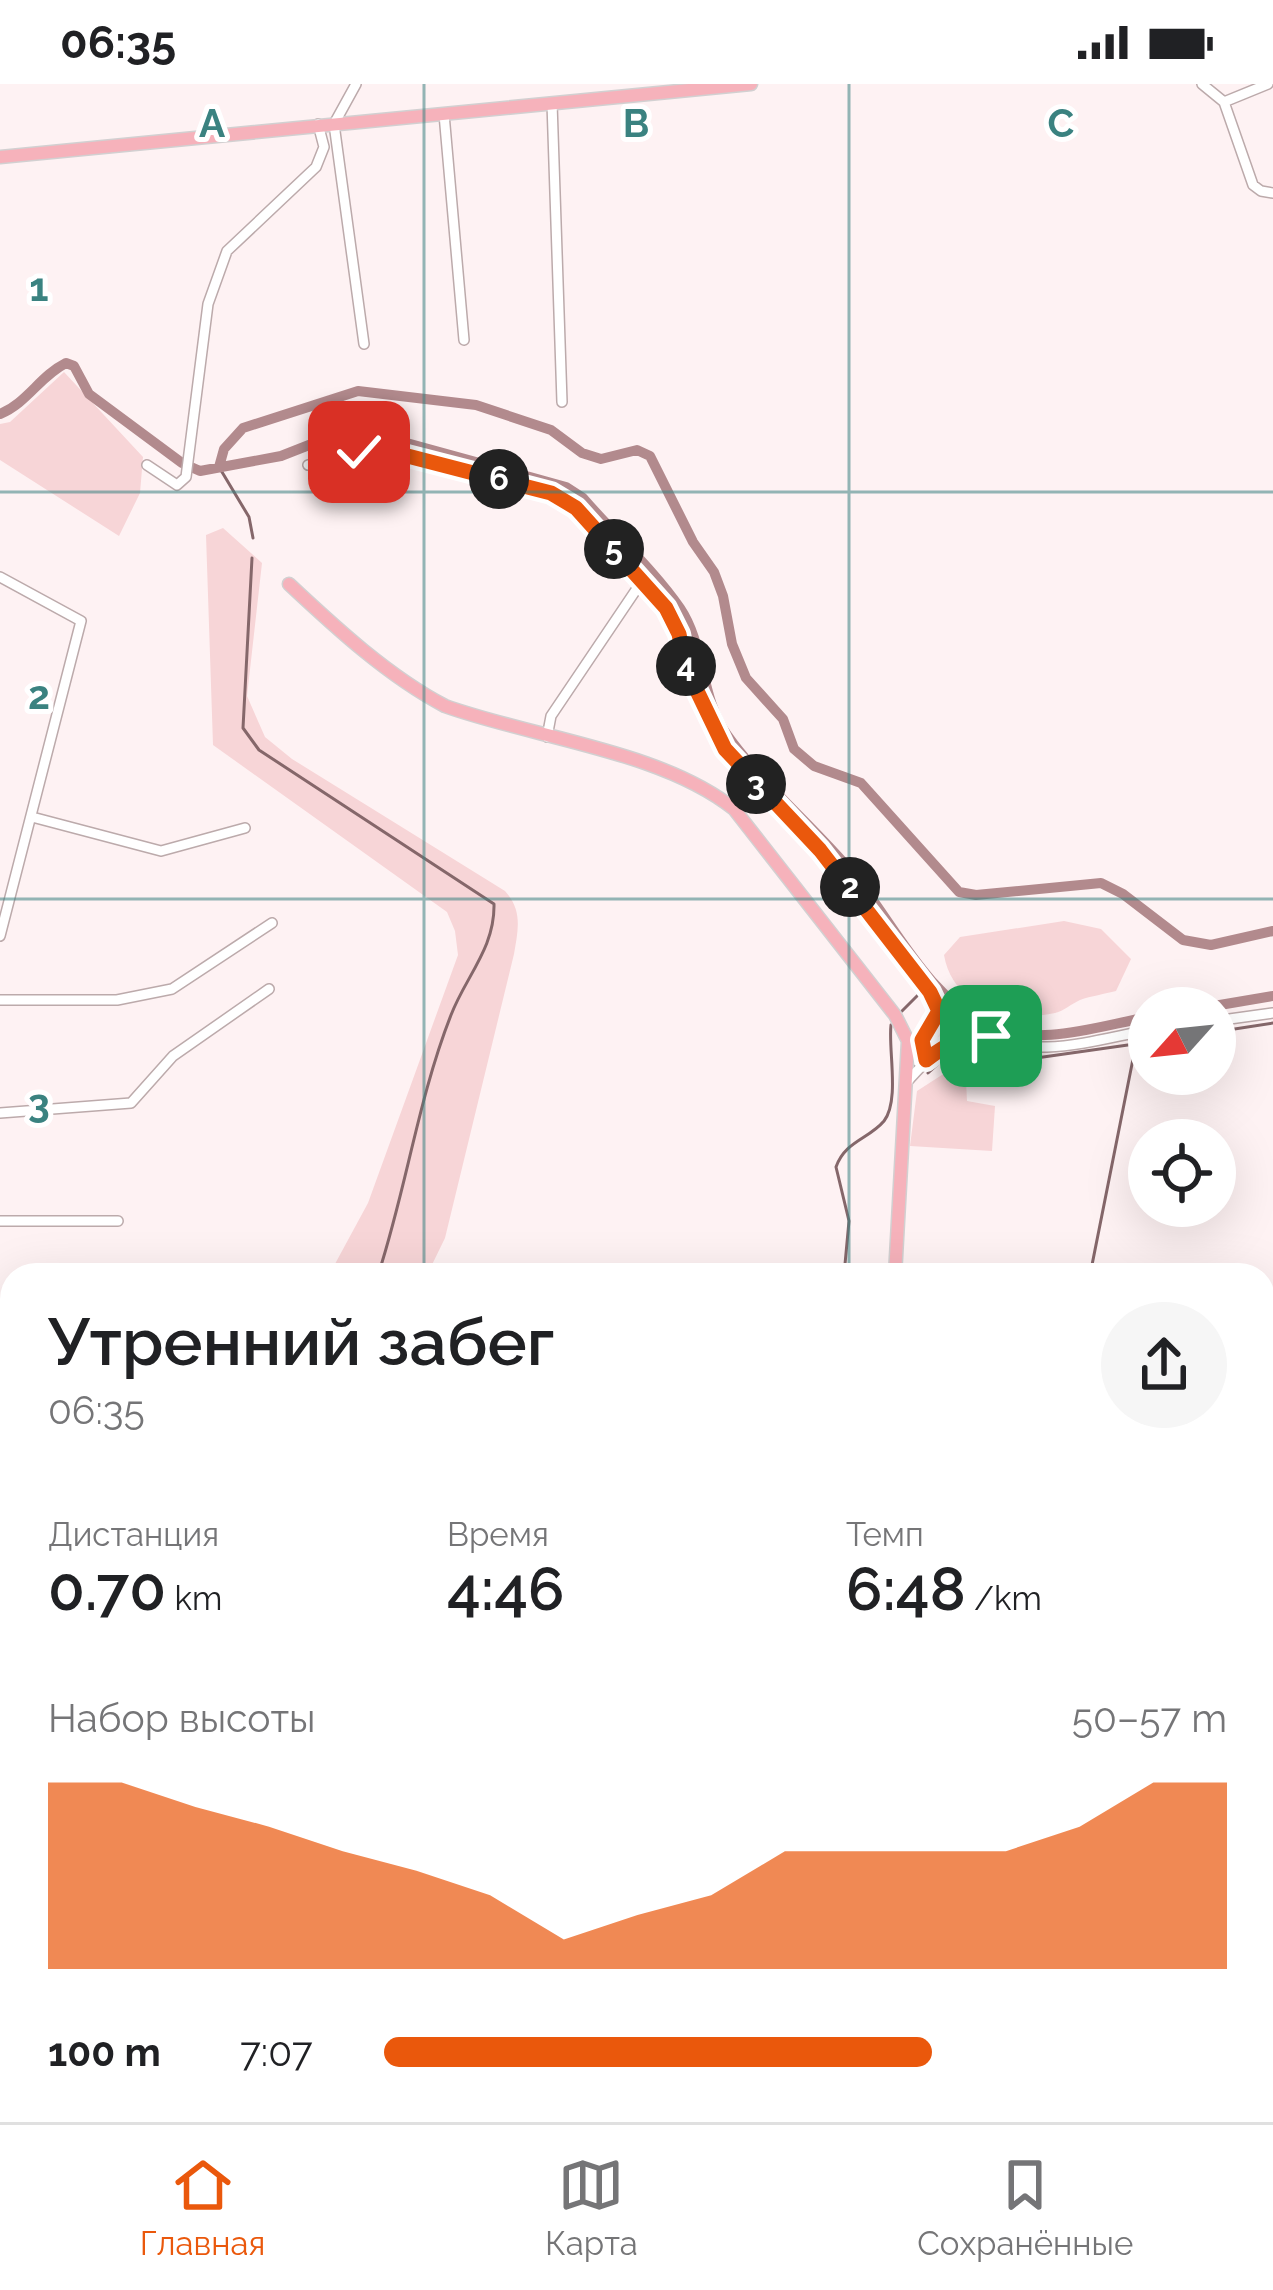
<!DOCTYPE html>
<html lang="ru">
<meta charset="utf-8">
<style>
body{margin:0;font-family:Raleway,sans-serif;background:#f6f6f6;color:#202124;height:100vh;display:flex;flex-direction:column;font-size:45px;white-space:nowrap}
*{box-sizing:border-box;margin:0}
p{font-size:39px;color:#757577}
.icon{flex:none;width:66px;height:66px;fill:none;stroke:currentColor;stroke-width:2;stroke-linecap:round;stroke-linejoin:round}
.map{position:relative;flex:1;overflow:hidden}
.sheet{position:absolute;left:0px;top:1179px;width:1275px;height:861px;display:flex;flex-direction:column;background:#fff;border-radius:36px 36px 0 0;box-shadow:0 12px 48px #0002}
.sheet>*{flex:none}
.needle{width:78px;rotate:243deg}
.fabs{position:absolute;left:1128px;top:903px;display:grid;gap:24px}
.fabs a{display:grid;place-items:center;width:108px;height:108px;border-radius:50%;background:#fff;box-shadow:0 12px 48px #0002;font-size:60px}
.pin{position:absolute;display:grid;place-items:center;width:102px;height:102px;color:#fff;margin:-51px;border-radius:24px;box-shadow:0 6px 18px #0006}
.km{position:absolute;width:60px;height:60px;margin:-30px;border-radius:50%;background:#222;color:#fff;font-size:33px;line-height:60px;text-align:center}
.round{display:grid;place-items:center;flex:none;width:126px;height:126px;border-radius:63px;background:#f6f6f6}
.summary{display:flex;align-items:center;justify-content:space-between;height:204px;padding:0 48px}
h1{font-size:66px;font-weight:600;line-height:90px}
.metrics{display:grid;grid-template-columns:repeat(3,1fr);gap:18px;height:204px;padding:12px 48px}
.metrics div{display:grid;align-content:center}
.metrics b{font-size:60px;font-weight:600}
.metrics small{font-size:33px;font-weight:400}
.metrics p{font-size:33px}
.chart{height:336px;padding:24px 48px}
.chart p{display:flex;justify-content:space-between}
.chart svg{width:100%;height:216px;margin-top:12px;fill:#ea580c;opacity:.7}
ul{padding:0 48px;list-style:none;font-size:39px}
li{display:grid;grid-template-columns:192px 144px 1fr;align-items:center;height:90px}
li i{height:30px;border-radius:15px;background:#ea580c}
.status{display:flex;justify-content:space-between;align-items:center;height:84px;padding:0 60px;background:#fff;direction:ltr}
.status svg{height:33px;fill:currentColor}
.dock{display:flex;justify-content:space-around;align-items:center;height:168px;border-top:3px solid #e0e0e0;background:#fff;font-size:33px;color:#757577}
.dock a{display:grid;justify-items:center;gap:6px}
.dock .on{color:#ea580c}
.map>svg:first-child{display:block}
.green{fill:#f7d5d7}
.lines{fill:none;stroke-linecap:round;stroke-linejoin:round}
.stream{stroke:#85676a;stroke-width:3}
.canal{stroke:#b28a8d;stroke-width:10}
.minor-casing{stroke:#bcaaab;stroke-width:12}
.major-casing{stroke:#d2d0d1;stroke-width:15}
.minor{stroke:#fff;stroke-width:9}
.major{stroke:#f6b2bb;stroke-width:12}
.route-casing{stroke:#fff;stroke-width:24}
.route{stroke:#ea580c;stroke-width:15}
.grid{fill:none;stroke:#3a8280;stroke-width:3;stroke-opacity:0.55}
.grid-label{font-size:39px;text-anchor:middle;font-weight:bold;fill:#3a8280;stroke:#fff;stroke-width:10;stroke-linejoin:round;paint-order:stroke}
</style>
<div class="status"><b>06:35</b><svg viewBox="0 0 49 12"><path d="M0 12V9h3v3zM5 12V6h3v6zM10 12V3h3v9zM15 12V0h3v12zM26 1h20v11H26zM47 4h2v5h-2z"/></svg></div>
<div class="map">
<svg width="1273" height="2038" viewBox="0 0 1273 2038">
<rect width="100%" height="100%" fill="#fef2f3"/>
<path class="green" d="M 64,288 L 143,373 L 140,409 L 119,452 L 0,376 L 0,340 L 10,338 Z
M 223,444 L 262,479 L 247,612 L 265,653 L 292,675 L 505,807 C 523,827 518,846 514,870 L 445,1154 L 427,1191 L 329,1191 L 368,1119 L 458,871 L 455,847 L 447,828 L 213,661 L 206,451 Z
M 1064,837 L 1101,845 L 1131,875 L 1116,907 C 1105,910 1091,912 1080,916 C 1071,920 1064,927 1055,929 C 1007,940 953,922 944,871 L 960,853 Z
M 965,976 L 967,1017 L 995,1022 L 992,1067 L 910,1062 L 917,1007 Z
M 12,1645 L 12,1728 L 0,1738 L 0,1663 Z"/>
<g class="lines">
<path class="stream" d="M 219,383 L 249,433 L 253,454
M 252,474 L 243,644 L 259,666 L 494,820 C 495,864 466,892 451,931 C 418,1015 406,1106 378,1191
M 902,927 L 923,906
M 1215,948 L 1273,939
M 928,989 L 947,972 L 963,965 L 986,964 L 1022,976 L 1149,958
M 844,1191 L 849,1137 L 836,1083 C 845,1057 869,1055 884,1037 C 900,1016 888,965 891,941
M 1090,1191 L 1136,960
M 0,1494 L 4,1566 L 12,1579
M 1263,1554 L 1273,1571
M 0,1615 L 12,1603
M 0,1696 L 12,1677
M 1263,1918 L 1273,1892
M 713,2038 L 718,2028
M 1217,2038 L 1221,2028"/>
<path class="canal" d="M 0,330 C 27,319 40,292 66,279 L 74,282 L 89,310 L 182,379 L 200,387 L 281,372 L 337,350 L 363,347 L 566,403 L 583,414 C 614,450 653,485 680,524 C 705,561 700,613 727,651 C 761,699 812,741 850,786 C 893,837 925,912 988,941 C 1038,964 1098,942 1149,933
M 219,383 L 224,365 L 243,344 L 358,307 L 476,321 L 551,346 L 582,369 L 601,375 L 637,366 L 650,372 L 693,458 L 714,488 L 723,512 L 732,560 L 746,594 L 783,635 L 794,665 L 814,682 L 861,699 L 959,808 L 976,811 L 1101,799 L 1123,810 L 1183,856 L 1211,861 L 1273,847
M 1202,924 L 1273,912"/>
<defs>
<path id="minor" d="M 356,0 L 334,40 L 364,260
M 1202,0 L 1224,18
M 1224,18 L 1253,101 L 1261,107 L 1273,109
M 1224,18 L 1268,0
M 552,19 L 562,318
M 444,30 L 464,256
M 147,381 L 177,401 L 186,393 L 208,220 L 227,167 L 316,83 L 324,63 L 318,40
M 308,381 L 359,368 L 396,369 L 551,409 L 576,424 L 666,525 L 679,550 L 686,584 L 725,665 L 820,766 L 930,908 L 939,927 L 922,956 L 908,957
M 0,493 L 81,537 L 0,852
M 547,653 L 551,632 L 642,497
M 32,733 L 161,767 L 245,744
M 0,916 L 117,916 L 172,905 L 272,839
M 1215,937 L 1273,929
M 906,999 C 928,974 955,944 992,953 C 1012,958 1025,964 1047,963 C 1081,962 1116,952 1149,946
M 0,1029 L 131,1019 L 173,972 L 269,905
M 0,1137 L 118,1137
M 0,1232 L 0,1276
M 1263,1606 L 1273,1612
M 1263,1778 L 1273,1781
M 1080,2028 L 1082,2029"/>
<path id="major" d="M 0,73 L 751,0
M 289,500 C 336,544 388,592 445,622 C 534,654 662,667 734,725 L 895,931 L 908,957 L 895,1191
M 723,2038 L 728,2028"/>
</defs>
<use href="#minor" class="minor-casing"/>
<use href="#major" class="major-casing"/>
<use href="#minor" class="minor"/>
<use href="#major" class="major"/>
</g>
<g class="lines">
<defs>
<path id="route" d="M 359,368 L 396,369 L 551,409 L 576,424 L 666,524 L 679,550 L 686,584 L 725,665 L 820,766 L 930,908 L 939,927 L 922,956 L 926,976 C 948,959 964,951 991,952"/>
</defs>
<use href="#route" class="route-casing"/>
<use href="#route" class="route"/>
</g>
<path class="grid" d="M 424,0 L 424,1191M 849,0 L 849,1191M 0,408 L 1273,408M 0,815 L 1273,815M 0,1223 L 12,1223M 1263,1223 L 1273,1223M 0,1630 L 12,1630M 1263,1630 L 1273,1630M 424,2028 L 424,2038M 849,2028 L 849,2038"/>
<g class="grid-label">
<text x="212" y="53">A</text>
<text x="636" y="53">B</text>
<text x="1061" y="53">C</text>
<text x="39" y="217">1</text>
<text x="39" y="625">2</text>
<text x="39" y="1033">3</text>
</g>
</svg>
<div class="fabs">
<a><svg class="needle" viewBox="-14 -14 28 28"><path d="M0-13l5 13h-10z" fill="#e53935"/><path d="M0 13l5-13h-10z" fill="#757577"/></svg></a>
<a><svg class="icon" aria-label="locate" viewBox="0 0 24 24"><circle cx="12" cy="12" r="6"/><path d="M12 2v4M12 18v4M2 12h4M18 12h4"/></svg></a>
</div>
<div class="pin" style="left:991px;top:952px;background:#1e9e55"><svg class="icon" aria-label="arrive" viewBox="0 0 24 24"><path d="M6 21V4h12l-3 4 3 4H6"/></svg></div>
<div class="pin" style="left:359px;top:368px;background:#d93025"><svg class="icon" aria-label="check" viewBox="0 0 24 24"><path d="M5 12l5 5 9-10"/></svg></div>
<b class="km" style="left:850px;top:803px">2</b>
<b class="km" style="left:756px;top:700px">3</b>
<b class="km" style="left:686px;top:582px">4</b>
<b class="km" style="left:614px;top:465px">5</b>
<b class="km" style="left:499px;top:395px">6</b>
<section class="sheet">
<div class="summary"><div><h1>Утренний забег</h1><p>06:35</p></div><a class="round"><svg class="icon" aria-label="share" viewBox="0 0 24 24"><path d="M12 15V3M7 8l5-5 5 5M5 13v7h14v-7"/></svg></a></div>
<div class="metrics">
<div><p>Дистанция</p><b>0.70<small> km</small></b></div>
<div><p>Время</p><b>4:46</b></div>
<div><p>Темп</p><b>6:48<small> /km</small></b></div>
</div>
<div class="chart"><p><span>Набор высоты</span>50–57 m</p>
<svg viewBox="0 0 160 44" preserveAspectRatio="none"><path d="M0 44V6L10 6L20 11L30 15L40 20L50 24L60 29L70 38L80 33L90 29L100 20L110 20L120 20L130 20L140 15L150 6L160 6V44z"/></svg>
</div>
<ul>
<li><b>100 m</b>7:07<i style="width:65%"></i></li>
</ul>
</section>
</div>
<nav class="dock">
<a class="on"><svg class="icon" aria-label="home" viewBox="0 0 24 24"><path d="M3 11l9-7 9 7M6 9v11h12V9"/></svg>Главная</a>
<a><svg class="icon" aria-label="map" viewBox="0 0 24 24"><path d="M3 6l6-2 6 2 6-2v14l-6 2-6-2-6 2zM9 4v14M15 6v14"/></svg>Карта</a>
<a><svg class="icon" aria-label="saved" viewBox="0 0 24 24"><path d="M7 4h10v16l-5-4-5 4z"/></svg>Сохранённые</a>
</nav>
